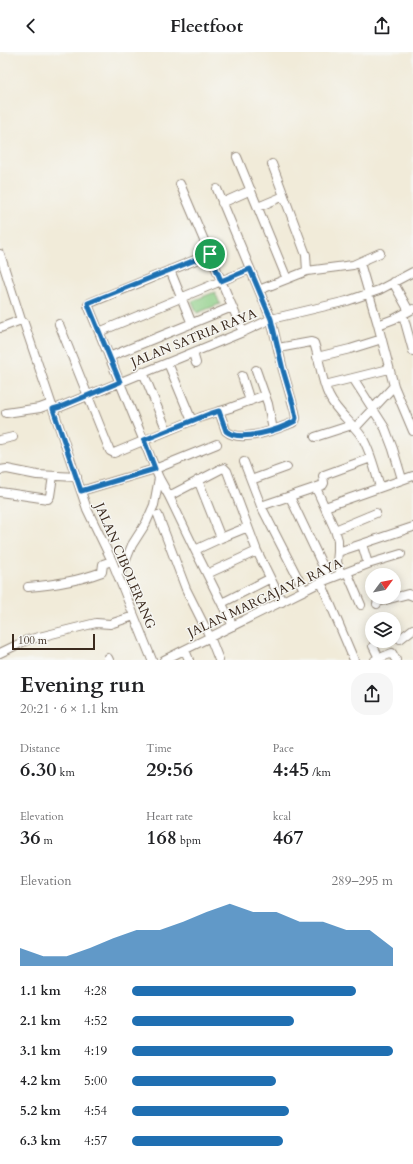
<!DOCTYPE html>
<meta charset="utf-8">
<style>
body{margin:0;font-family:Cardo,serif;background:#f6f6f6;color:#202124;height:100vh;display:flex;flex-direction:column;font-size:15px;white-space:nowrap}
*{box-sizing:border-box;margin:0}
p{font-size:13px;color:#757577}
.icon{flex:none;width:22px;height:22px;fill:none;stroke:currentColor;stroke-width:2;stroke-linecap:round;stroke-linejoin:round}
.map{position:relative;height:608px;overflow:hidden}
.drawer{display:flex;flex-direction:column;background:#fff;flex:1}
.drawer>*{flex:none}
.needle{width:26px;rotate:58deg}
.buttons{position:absolute;left:365px;top:516px;display:grid;gap:8px}
.buttons a{display:grid;place-items:center;width:36px;height:36px;border-radius:50%;background:#fff;box-shadow:0 2px 10px #0003;font-size:20px}
.scale{position:absolute;left:12px;bottom:10px;width:83px;box-sizing:border-box;padding-left:4px;border:2px solid #3b2a1e;border-top:0;font-size:11px;line-height:14px;white-space:nowrap;color:#3b2a1e;-webkit-text-stroke:3px #f6f6f2;paint-order:stroke}
.pin{position:absolute;display:grid;place-items:center;width:34px;height:34px;color:#fff;margin:-17px;border:2px solid #fff;border-radius:50%;box-shadow:0 1px 4px #0007}
.round{display:grid;place-items:center;flex:none;width:42px;height:42px;border-radius:16px;background:#f6f6f6}
.headline{display:flex;align-items:center;justify-content:space-between;height:68px;padding:0 20px}
h1{font-size:22px;font-weight:800;line-height:30px}
.metrics{display:grid;grid-template-columns:repeat(3,1fr);gap:6px;height:68px;padding:4px 20px}
.metrics div{display:grid;align-content:center}
.metrics b{font-size:20px;font-weight:800}
.metrics small{font-size:11px;font-weight:400}
.metrics p{font-size:11px}
.chart{height:112px;padding:8px 20px}
.chart p{display:flex;justify-content:space-between}
.chart svg{width:100%;height:72px;margin-top:4px;fill:#1f6fb2;opacity:.7}
ul{padding:0 20px;list-style:none;font-size:13px}
li{display:grid;grid-template-columns:64px 48px 1fr;align-items:center;height:30px}
li i{height:10px;border-radius:5px;background:#1f6fb2}
header{display:flex;justify-content:space-between;align-items:center;height:52px;padding:0 20px;background:#fff;font-size:18px;font-weight:800}
.map>svg:first-child{display:block}
.green{fill:#8dce86;stroke:#647c52}
.lines{fill:none;stroke-linecap:round;stroke-linejoin:round}
.minor-casing{stroke:#968a7c;stroke-width:10}
.minor{stroke:#fff;stroke-width:8}
.route-casing{stroke:#fff;stroke-width:8}
.route{stroke:#1f6fb2;stroke-width:5}
.labels{text-anchor:middle;dominant-baseline:central;stroke-width:3;stroke-linejoin:round;paint-order:stroke}
.street-label{font-size:13px;fill:#3b2a1e;stroke:#f6f6f2}
</style>
<header><svg class="icon" aria-label="back" viewBox="0 0 24 24"><path d="M15 5l-7 7 7 7"/></svg>Fleetfoot<svg class="icon" aria-label="share" viewBox="0 0 24 24"><path d="M12 15V3M7 8l5-5 5 5M5 13v7h14v-7"/></svg></header>
<div class="map">
<svg width="413" height="608" viewBox="0 0 413 608">
<rect width="100%" height="100%" fill="#f6f6f2"/>
<filter id="ink" filterUnits="userSpaceOnUse"><feTurbulence type="fractalNoise" baseFrequency=".025" numOctaves="2"/><feDisplacementMap in="SourceGraphic" scale="8" xChannelSelector="R" yChannelSelector="G"/><feConvolveMatrix kernelMatrix="1 2 1 2 8 2 1 2 1" color-interpolation-filters="sRGB"/></filter>
<filter id="wash" filterUnits="userSpaceOnUse"><feTurbulence type="fractalNoise" baseFrequency=".012" numOctaves="4" result="noise"/><feDisplacementMap in="SourceGraphic" scale="16" xChannelSelector="R" yChannelSelector="G"/><feGaussianBlur stdDeviation="0.9" result="paint"/><feColorMatrix in="noise" values="0 0 0 0 0 0 0 0 0 0 0 0 0 0 0 0 0 1.4 0 .05"/><feComposite in="paint" operator="in"/></filter>
<g filter="url(#wash)">
<rect width="100%" height="100%" fill="#f1ebd9"/>
<path class="green" d="M 215,240 L 220,252 L 197,261 L 192,249 Z"/>
</g>
<g filter="url(#ink)">
<g class="lines">
<defs>
<path id="minor" d="M 237,105 L 287,227
M 272,112 L 306,203 L 307,219
M 180,132 L 243,280
M 217,137 L 271,267 L 283,318 L 295,360 L 296,366 L 295,369 L 292,371 C 276,377 241,392 226,379 L 219,359
M 222,151 L 251,138
M 258,155 L 284,144
M 0,202 L 21,268 L 24,271 L 87,457 L 112,509 L 152,608
M 210,202 L 90,251 L 88,253 L 159,426 L 169,444 L 195,498 L 233,574
M 360,211 L 378,273 L 394,334 L 413,379
M 170,218 L 192,272
M 393,230 L 409,259
M 259,238 L 307,219 L 353,213 L 380,201
M 403,263 L 413,299
M 59,272 L 110,399 L 114,401 L 201,365 L 230,356 L 265,343
M 378,273 L 394,267 L 413,257
M 0,276 L 21,268
M 99,280 L 250,217
M 278,296 L 311,290 L 314,291 C 320,308 321,328 329,344 C 337,361 352,370 362,385 C 371,400 375,419 380,435
M 193,301 L 196,311
M 109,305 L 232,255
M 317,305 L 350,297 L 382,287
M 168,311 L 192,369
M 256,318 L 268,352 L 273,378
M 143,320 L 167,379
M 242,324 L 250,349
M 353,326 L 385,376 L 393,397 L 402,427
M 325,333 L 389,317
M 53,357 L 60,355 L 243,280 L 271,267 L 347,249 L 379,238 L 413,220
M 6,361 L 40,356 L 51,352
M 355,376 L 394,334
M 315,385 L 352,373
M 0,388 L 13,385
M 244,410 L 261,454 L 304,538
M 0,418 L 7,417 L 37,423 L 77,425
M 198,428 L 221,486
M 251,428 L 287,415
M 316,436 L 335,478 L 338,488 L 338,500 L 337,510 L 341,522
M 81,439 L 155,417 L 217,392
M 0,440 L 48,447 L 50,444 L 53,424
M 169,444 L 221,417 L 224,416 L 227,419 L 257,499 L 282,550
M 290,445 L 329,527
M 261,454 L 323,433 L 324,431 L 323,424 L 324,423 L 371,406
M 325,455 L 413,424
M 158,463 L 186,537 L 210,585 L 219,608
M 335,478 L 376,461
M 362,492 L 368,512
M 195,498 L 221,486 L 248,475
M 338,500 L 413,475
M 347,520 L 361,553
M 117,522 L 122,518 L 132,493 L 146,471 L 154,453 L 159,426
M 207,522 L 257,499
M 321,530 L 354,608
M 28,535 C 53,533 78,529 102,520 L 103,512 L 112,509
M 222,551 L 269,527
M 377,552 L 378,550 L 408,542 L 413,544
M 400,587 L 413,577
M 373,594 L 379,606
M 185,598 L 189,608
M 0,601 L 27,588 L 96,571 L 110,572 L 134,564
M 108,606 L 109,608
M 164,608 L 321,530 L 368,512 L 401,502
M 375,608 L 392,601 L 396,608"/>
</defs>
<use href="#minor" class="minor-casing"/>
<use href="#minor" class="minor"/>
</g>
</g>
<g class="lines" filter="url(#ink)">
<defs>
<path id="route" d="M 210,202 L 221,229 L 250,217 L 271,267 L 283,318 L 293,352 L 296,366 L 295,369 C 281,377 240,391 226,379 L 219,359 L 209,362 L 144,388 L 155,417 L 81,439 L 53,357 L 60,355 L 120,330 L 89,255 L 88,251 Z"/>
</defs>
<use href="#route" class="route-casing"/>
<use href="#route" class="route"/>
</g>
<g class="labels">
<g class="street-label">
<text transform="translate(194 286) rotate(-22)">JALAN SATRIA RAYA</text>
<text transform="translate(125 514) rotate(67)">JALAN CIBOLERANG</text>
<text transform="translate(265 546) rotate(-25)">JALAN MARGAJAYA RAYA</text>
</g>
</g>
</svg>
<div class="buttons">
<a><svg class="needle" viewBox="-14 -14 28 28"><path d="M0-13l5 13h-10z" fill="#e53935"/><path d="M0 13l5-13h-10z" fill="#757577"/></svg></a>
<a><svg class="icon" aria-label="layers" viewBox="0 0 24 24"><path d="M12 4l9 5-9 5-9-5zM3 14l9 5 9-5"/></svg></a>
</div>
<div class="scale">100 m</div>
<div class="pin" style="left:210px;top:202px;background:#1e9e55"><svg class="icon" aria-label="arrive" viewBox="0 0 24 24"><path d="M6 21V4h12l-3 4 3 4H6"/></svg></div>
</div>
<section class="drawer">
<div class="headline"><div><h1>Evening run</h1><p>20:21 · 6 × 1.1 km</p></div><a class="round"><svg class="icon" aria-label="share" viewBox="0 0 24 24"><path d="M12 15V3M7 8l5-5 5 5M5 13v7h14v-7"/></svg></a></div>
<div class="metrics">
<div><p>Distance</p><b>6.30<small> km</small></b></div>
<div><p>Time</p><b>29:56</b></div>
<div><p>Pace</p><b>4:45<small> /km</small></b></div>
</div>
<div class="metrics">
<div><p>Elevation</p><b>36<small> m</small></b></div>
<div><p>Heart rate</p><b>168<small> bpm</small></b></div>
<div><p>kcal</p><b>467</b></div>
</div>
<div class="chart"><p><span>Elevation</span>289–295 m</p>
<svg viewBox="0 0 160 44" preserveAspectRatio="none"><path d="M0 44V33L10 38L20 38L30 33L40 27L50 22L60 22L70 17L80 11L90 6L100 11L110 11L120 17L130 17L140 22L150 22L160 33V44z"/></svg>
</div>
<ul>
<li><b>1.1 km</b>4:28<i style="width:86%"></i></li>
<li><b>2.1 km</b>4:52<i style="width:62%"></i></li>
<li><b>3.1 km</b>4:19<i style="width:100%"></i></li>
<li><b>4.2 km</b>5:00<i style="width:55%"></i></li>
<li><b>5.2 km</b>4:54<i style="width:60%"></i></li>
<li><b>6.3 km</b>4:57<i style="width:58%"></i></li>
</ul>
</section>
